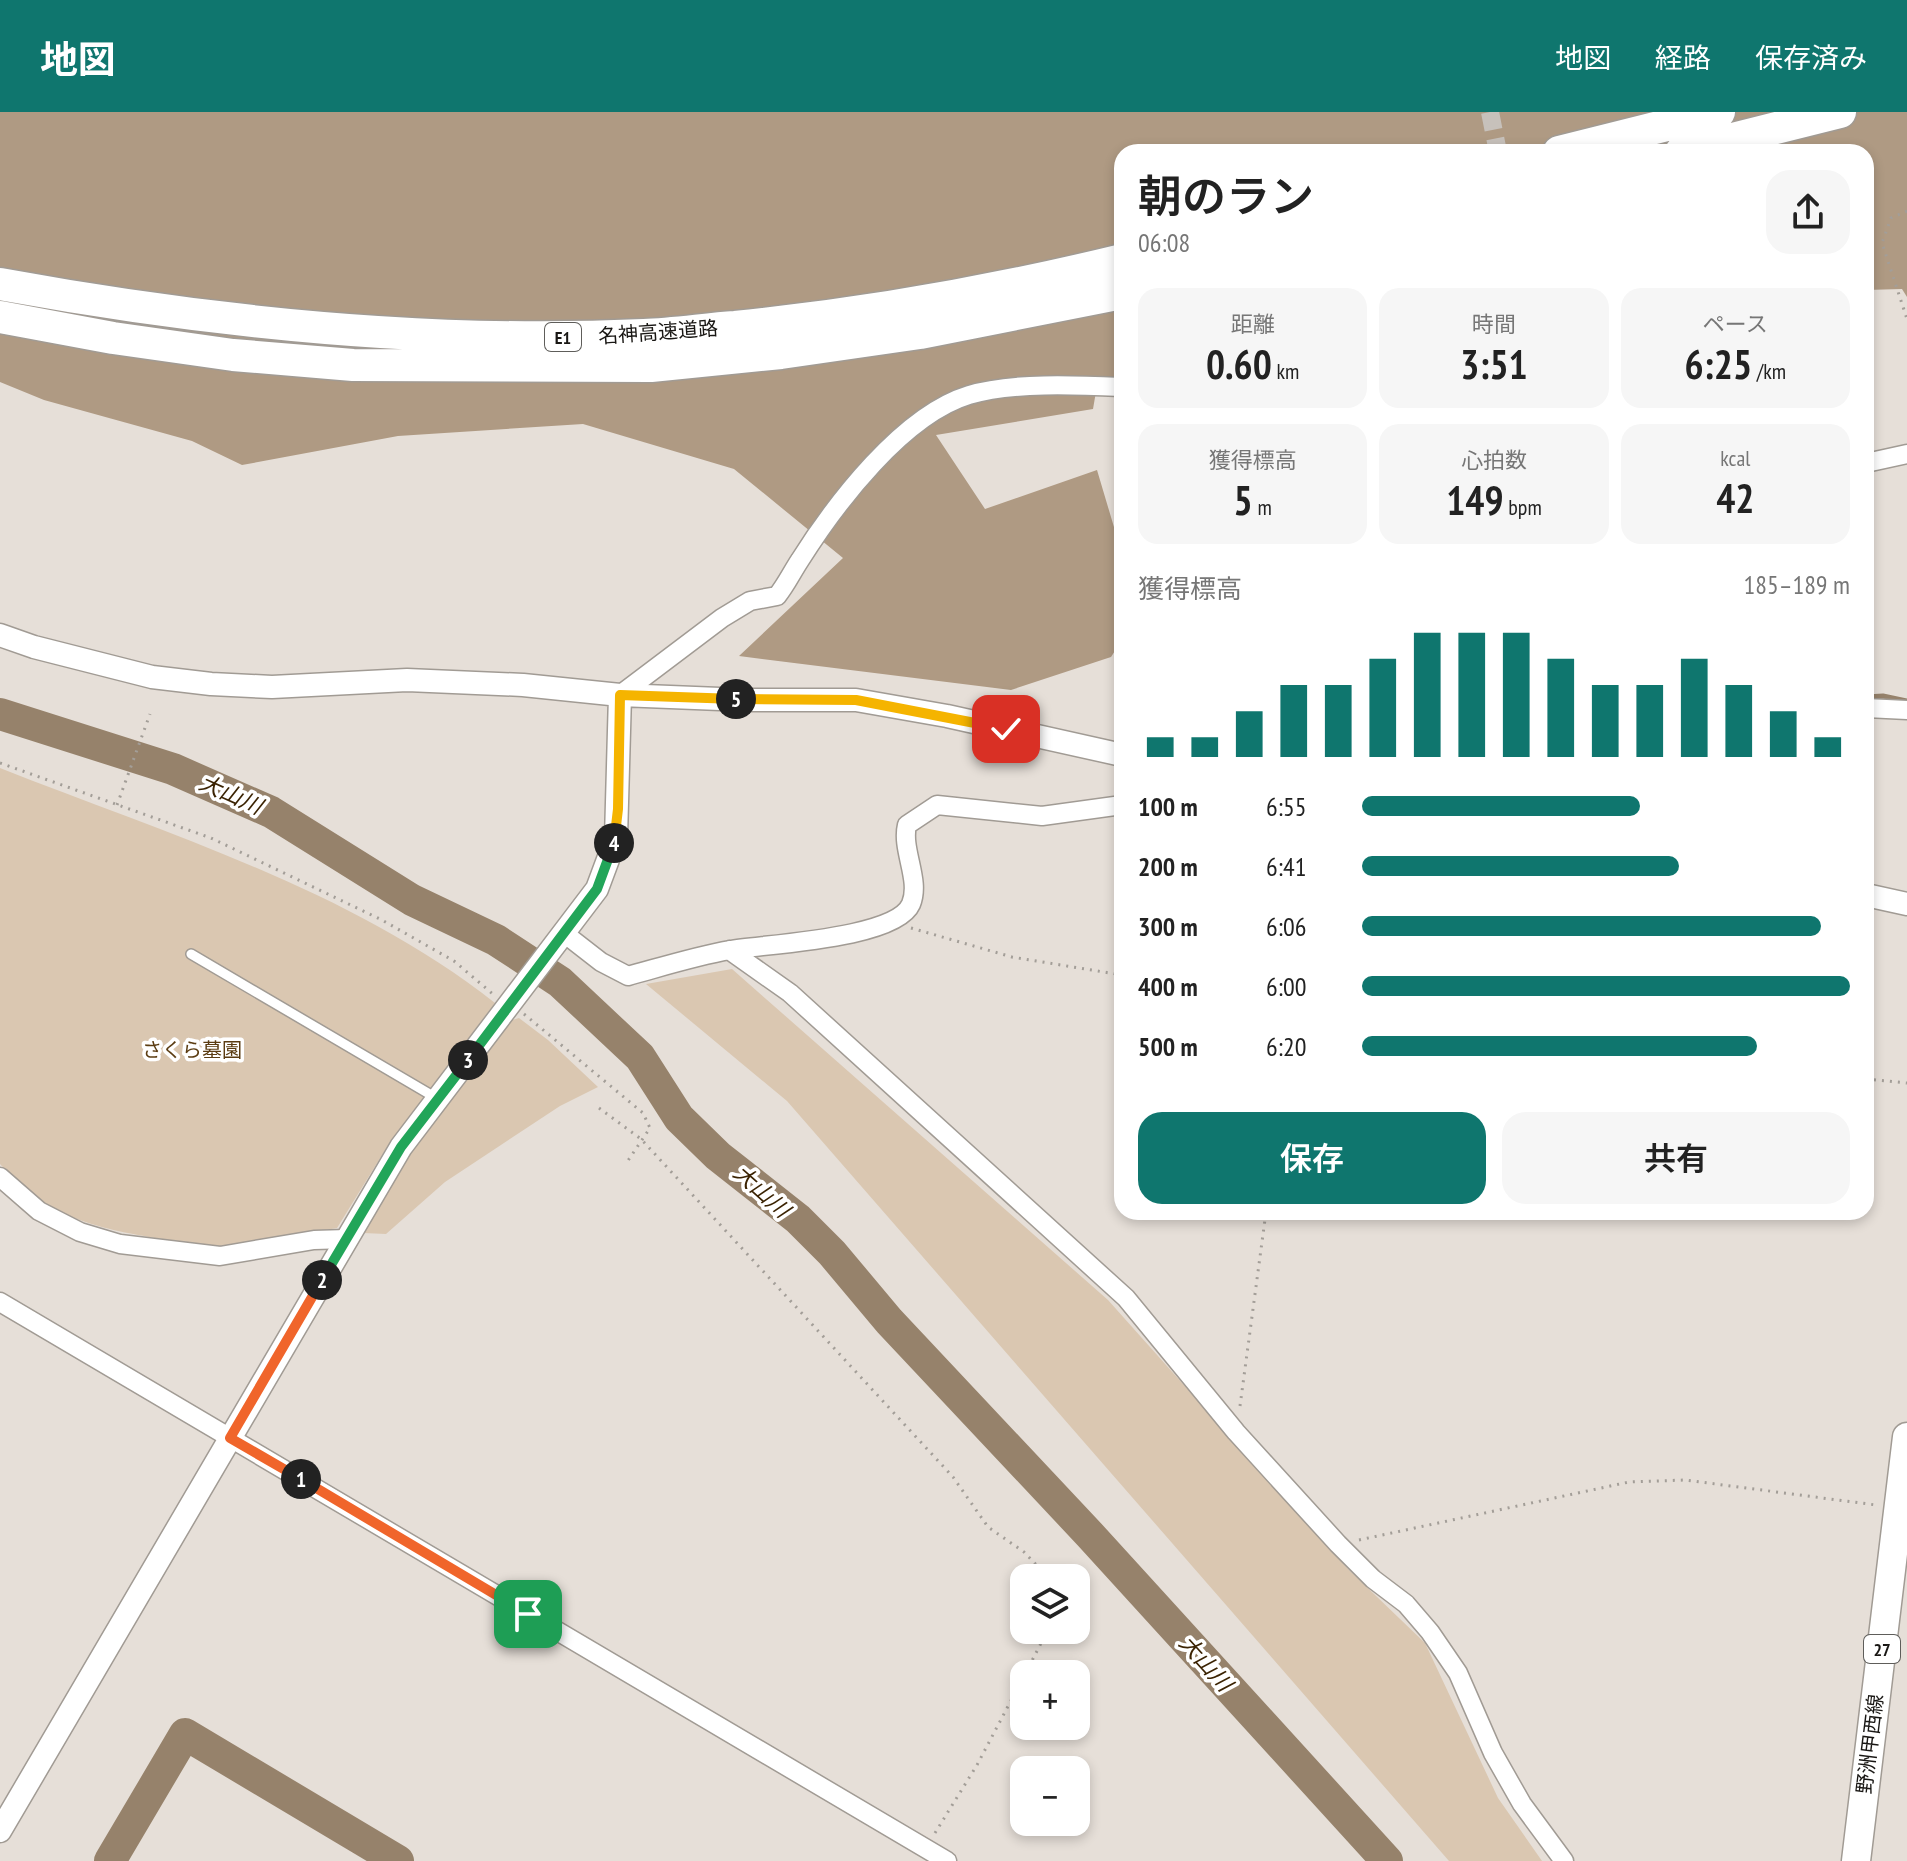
<!DOCTYPE html>
<html lang="ja">
<meta charset="utf-8">
<style>
body{margin:0;font-family:"PT Sans Narrow","Noto Sans JP",sans-serif;background:#f6f6f6;color:#222;height:100vh;display:flex;flex-direction:column;font-size:30px;white-space:nowrap}
*{box-sizing:border-box;margin:0}
p{font-size:26px;color:#767676}
.icon{flex:none;width:44px;height:44px;fill:none;stroke:currentColor;stroke-width:2;stroke-linecap:round;stroke-linejoin:round}
.map{position:relative;flex:1;overflow:hidden}
.drawer{position:absolute;left:1114px;top:32px;width:760px;height:1076px;display:flex;flex-direction:column;background:#fff;border-radius:24px;box-shadow:0 4px 12px #0003}
.drawer>*{flex:none}
.tools{position:absolute;left:1010px;top:1452px;display:grid;gap:16px}
.tools a{display:grid;place-items:center;width:80px;height:80px;border-radius:16px;background:#fff;box-shadow:0 4px 12px #0003;font-size:40px}
.pin{position:absolute;display:grid;place-items:center;width:68px;height:68px;color:#fff;margin:-34px;border-radius:16px;box-shadow:0 4px 12px #0006}
.km{position:absolute;width:40px;height:40px;margin:-20px;border-radius:50%;background:#222;color:#fff;font-size:22px;line-height:40px;text-align:center}
.round{display:grid;place-items:center;flex:none;width:84px;height:84px;border-radius:24px;background:#f6f6f6}
.overview{display:flex;align-items:center;justify-content:space-between;height:136px;padding:0 24px}
h1{font-size:44px;font-weight:600;line-height:60px}
.metrics{display:grid;grid-template-columns:repeat(3,1fr);gap:12px;height:136px;padding:8px 24px}
.metrics div{display:grid;align-content:center;border-radius:20px;background:#f6f6f6;text-align:center}
.metrics b{font-size:40px;font-weight:600}
.metrics small{font-size:22px;font-weight:400}
.metrics p{font-size:22px}
.chart{height:224px;padding:16px 24px}
.chart p{display:flex;justify-content:space-between}
.chart svg{width:100%;height:144px;margin-top:8px;stroke:#0f766e;stroke-width:6}
.primary-button{display:flex;gap:16px;margin-top:auto;padding:16px 24px}
.primary-button a{flex:1;height:92px;border-radius:24px;background:#0f766e;color:#fff;font-size:32px;font-weight:600;line-height:92px;text-align:center}
.primary-button a+a{background:#f6f6f6;color:#222}
ul{padding:0 24px;list-style:none;font-size:26px}
li{display:grid;grid-template-columns:128px 96px 1fr;align-items:center;height:60px}
li i{height:20px;border-radius:10px;background:#0f766e}
header{display:flex;align-items:center;gap:48px;box-sizing:border-box;height:112px;padding:0 40px;background:#0f766e;color:#fff}
header strong{font-size:38px}
nav{display:flex;gap:44px;margin-inline-start:auto;font-size:28px}
.map>svg:first-child{display:block}
.green{fill:#dac7b1}
.forest{fill:#af9a83}
.lines{fill:none;stroke-linecap:round;stroke-linejoin:round}
.stream{stroke:#96826b;stroke-width:5}
.river{stroke:#96826b;stroke-width:32}
.minor-tunnel{stroke:#c7c1bb;stroke-width:18;stroke-dasharray:18 9;stroke-linecap:butt}
.service-casing{stroke:#a19b94;stroke-width:12}
.minor-casing{stroke:#a19b94;stroke-width:21}
.tertiary-casing{stroke:#a19b94;stroke-width:25}
.primary-casing{stroke:#a19b94;stroke-width:31}
.motorway-casing{stroke:#a19b94;stroke-width:35}
.path{stroke:#a39e98;stroke-width:3;stroke-dasharray:2 6;stroke-linecap:butt}
.service{stroke:#fff;stroke-width:9}
.minor{stroke:#fff;stroke-width:18}
.tertiary{stroke:#fff;stroke-width:22}
.primary{stroke:#fff;stroke-width:28}
.motorway{stroke:#fff;stroke-width:32}
.split-1-casing{stroke:#fff;stroke-width:16}
.split-2-casing{stroke:#fff;stroke-width:16}
.split-3-casing{stroke:#fff;stroke-width:16}
.split-4-casing{stroke:#fff;stroke-width:16}
.split-5-casing{stroke:#fff;stroke-width:16}
.split-6-casing{stroke:#fff;stroke-width:16}
.split-1{stroke:#f0652b;stroke-width:10}
.split-2{stroke:#f0652b;stroke-width:10}
.split-3{stroke:#22a559;stroke-width:10}
.split-4{stroke:#22a559;stroke-width:10}
.split-5{stroke:#f5b400;stroke-width:10}
.split-6{stroke:#f5b400;stroke-width:10}
.labels{text-anchor:middle;dominant-baseline:central;stroke-width:7;stroke-linejoin:round;paint-order:stroke}
.shield{fill:#fff;stroke:#5e5d5a;stroke-width:2}
.shield-label{font-size:18px;font-weight:bold;fill:#191714}
.street-label{font-size:20px;fill:#191714;stroke:#fff}
.park-label{font-size:20px;fill:#5b3c12;stroke:#fff}
.water-label{font-size:22px;font-style:italic;fill:#3b2303;stroke:#fff}
</style>
<header>
<strong>地図</strong>
<nav><a>地図</a><a>経路</a><a>保存済み</a></nav>
</header>
<div class="map">
<svg width="1907" height="1749" viewBox="0 0 1907 1749">
<rect width="100%" height="100%" fill="#e6dfd8"/>
<path class="green" d="M 0,656 C 169,723 350,777 495,891 L 387,1035 L 337,1116 C 299,1122 260,1132 222,1136 C 205,1137 185,1131 168,1128 C 99,1117 48,1107 0,1052 Z
M 732,857 L 1108,1188 L 1348,1457 L 1425,1531 L 1498,1686 L 1542,1749 L 1449,1749 L 787,989 L 646,872 Z
M 519,906 L 548,928 L 598,975 L 560,994 L 445,1070 L 386,1122 L 363,1121 L 409,1040 L 509,909 Z"/>
<path class="forest" d="M 0,0 L 1907,0 L 1907,185 L 1902,177 L 1866,178 L 1866,40 L 1122,40 L 1122,268 L 1098,268 L 1093,297 L 936,323 L 985,397 L 1097,358 L 1122,442 L 1122,528 L 1111,545 L 1011,578 L 739,544 L 843,446 L 734,357 L 583,312 L 398,324 L 242,353 L 192,329 L 44,288 L 0,270 Z"/>
<g class="lines">
<path class="stream" d="M 1866,585 L 1883,584 L 1907,589"/>
<path class="river" d="M 0,602 L 173,657 L 271,700 L 412,788 L 496,828 L 560,870 L 640,945 L 679,1006 L 718,1044 L 798,1107 L 832,1141 L 889,1209 L 1090,1423 L 1387,1749
M 110,1749 L 185,1622 L 398,1749"/>
<path class="minor-tunnel" d="M 1490,0 L 1498,40"/>
<defs>
<path id="service" d="M 191,842 L 438,987"/>
<path id="minor" d="M 1866,351 L 1907,342
M 620,583 L 722,506 L 750,489 L 777,484 C 786,473 792,460 800,448 C 836,391 903,303 969,283 C 1012,270 1077,273 1122,275
M 1866,596 L 1907,598
M 565,822 L 601,850 L 628,864 C 661,855 696,844 730,838 C 765,832 896,827 911,792 C 921,768 901,738 907,713 L 937,693 L 1042,704 L 1122,693
M 729,838 L 790,881 L 1126,1186 L 1236,1320 L 1338,1432 L 1373,1467 L 1406,1492 L 1430,1520 L 1458,1561 L 1493,1641 L 1522,1692 L 1564,1749
M 0,1065 L 39,1099 L 80,1120 L 120,1132 L 220,1144 L 314,1128 L 347,1127
M 0,1190 L 947,1749"/>
<path id="tertiary" d="M 0,523 L 34,535 L 152,565 L 211,572 L 272,575 L 407,568 L 523,573 L 620,583 L 745,588 L 856,588 L 947,604 L 1122,643
M 1866,783 L 1907,792
M 0,1719 L 401,1035 L 597,777 L 616,726 L 620,583"/>
<path id="primary" d="M 1856,1749 L 1907,1325"/>
<path id="motorway" d="M 1559,40 L 1719,0
M 1681,40 L 1840,0
M 0,172 C 213,211 428,233 644,223 C 674,222 705,217 735,215 C 865,202 995,179 1122,148
M 0,205 L 113,226 L 233,243 L 353,253 L 651,254 L 781,241 L 920,221 L 1122,181"/>
</defs>
<use href="#service" class="service-casing"/>
<use href="#minor" class="minor-casing"/>
<use href="#tertiary" class="tertiary-casing"/>
<use href="#primary" class="primary-casing"/>
<use href="#motorway" class="motorway-casing"/>
<path class="path" d="M 1907,99 L 1891,106 L 1882,131 L 1907,207
M 0,651 L 211,726 L 382,808 L 454,849 L 494,883
M 117,693 L 150,602
M 911,816 L 1012,845 L 1122,863
M 524,902 L 643,1001 L 650,1016 L 625,1053
M 1866,967 L 1907,971
M 599,996 L 641,1027 L 953,1365 L 988,1415 L 1024,1440 L 1049,1466
M 1240,1294 L 1266,1100
M 1359,1428 L 1629,1370 L 1685,1368 L 1876,1393
M 1025,1562 L 1048,1518
M 935,1721 L 977,1653 L 1024,1564"/>
<use href="#service" class="service"/>
<use href="#minor" class="minor"/>
<use href="#tertiary" class="tertiary"/>
<use href="#primary" class="primary"/>
<use href="#motorway" class="motorway"/>
</g>
<g class="lines">
<defs>
<path id="split-1" d="M 301,1367 L 528,1502"/>
<path id="split-2" d="M 301,1367 L 230,1326 L 322,1168"/>
<path id="split-3" d="M 322,1168 L 401,1035 L 468,948"/>
<path id="split-4" d="M 468,948 L 597,777 L 614,731"/>
<path id="split-5" d="M 614,731 L 618,697 L 620,583 L 736,587"/>
<path id="split-6" d="M 736,587 L 856,588 L 1006,617"/>
</defs>
<use href="#split-1" class="split-1-casing"/>
<use href="#split-2" class="split-2-casing"/>
<use href="#split-3" class="split-3-casing"/>
<use href="#split-4" class="split-4-casing"/>
<use href="#split-5" class="split-5-casing"/>
<use href="#split-6" class="split-6-casing"/>
<use href="#split-1" class="split-1"/>
<use href="#split-2" class="split-2"/>
<use href="#split-3" class="split-3"/>
<use href="#split-4" class="split-4"/>
<use href="#split-5" class="split-5"/>
<use href="#split-6" class="split-6"/>
</g>
<g class="labels">
<g class="shield">
<rect x="545" y="211" width="36" height="28" rx="6"/>
<rect x="1864" y="1523" width="36" height="28" rx="6"/>
</g>
<g class="shield-label">
<text x="563" y="225">E1</text>
<text x="1882" y="1537">27</text>
</g>
<g class="street-label">
<text transform="translate(658 220) rotate(-4)">名神高速道路</text>
<text transform="translate(1870 1632) rotate(-83)">野洲甲西線</text>
</g>
<g class="park-label">
<text x="192" y="938">さくら墓園</text>
</g>
<g class="water-label">
<text transform="translate(231 682) rotate(24)">大山川</text>
<text transform="translate(762 1079) rotate(42)">大山川</text>
<text transform="translate(1206 1551) rotate(48)">大山川</text>
</g>
</g>
</svg>
<div class="tools">
<a><svg class="icon" aria-label="layers" viewBox="0 0 24 24"><path d="M12 4l9 5-9 5-9-5zM3 14l9 5 9-5"/></svg></a>
<a>+</a>
<a>−</a>
</div>
<div class="pin" style="left:528px;top:1502px;background:#1e9e55"><svg class="icon" aria-label="arrive" viewBox="0 0 24 24"><path d="M6 21V4h12l-3 4 3 4H6"/></svg></div>
<div class="pin" style="left:1006px;top:617px;background:#d93025"><svg class="icon" aria-label="check" viewBox="0 0 24 24"><path d="M5 12l5 5 9-10"/></svg></div>
<b class="km" style="left:301px;top:1367px">1</b>
<b class="km" style="left:322px;top:1168px">2</b>
<b class="km" style="left:468px;top:948px">3</b>
<b class="km" style="left:614px;top:731px">4</b>
<b class="km" style="left:736px;top:587px">5</b>
<section class="drawer">
<div class="overview"><div><h1>朝のラン</h1><p>06:08</p></div><a class="round"><svg class="icon" aria-label="share" viewBox="0 0 24 24"><path d="M12 15V3M7 8l5-5 5 5M5 13v7h14v-7"/></svg></a></div>
<div class="metrics">
<div><p>距離</p><b>0.60<small> km</small></b></div>
<div><p>時間</p><b>3:51</b></div>
<div><p>ペース</p><b>6:25<small> /km</small></b></div>
</div>
<div class="metrics">
<div><p>獲得標高</p><b>5<small> m</small></b></div>
<div><p>心拍数</p><b>149<small> bpm</small></b></div>
<div><p>kcal</p><b>42</b></div>
</div>
<div class="chart"><p><span>獲得標高</span>185–189 m</p>
<svg viewBox="0 0 160 44" preserveAspectRatio="none"><path d="M5 44V38M15 44V38M25 44V30M35 44V22M45 44V22M55 44V14M65 44V6M75 44V6M85 44V6M95 44V14M105 44V22M115 44V22M125 44V14M135 44V22M145 44V30M155 44V38"/></svg>
</div>
<ul>
<li><b>100 m</b>6:55<i style="width:57%"></i></li>
<li><b>200 m</b>6:41<i style="width:65%"></i></li>
<li><b>300 m</b>6:06<i style="width:94%"></i></li>
<li><b>400 m</b>6:00<i style="width:100%"></i></li>
<li><b>500 m</b>6:20<i style="width:81%"></i></li>
</ul>
<div class="primary-button"><a>保存</a><a>共有</a></div>
</section>
</div>
